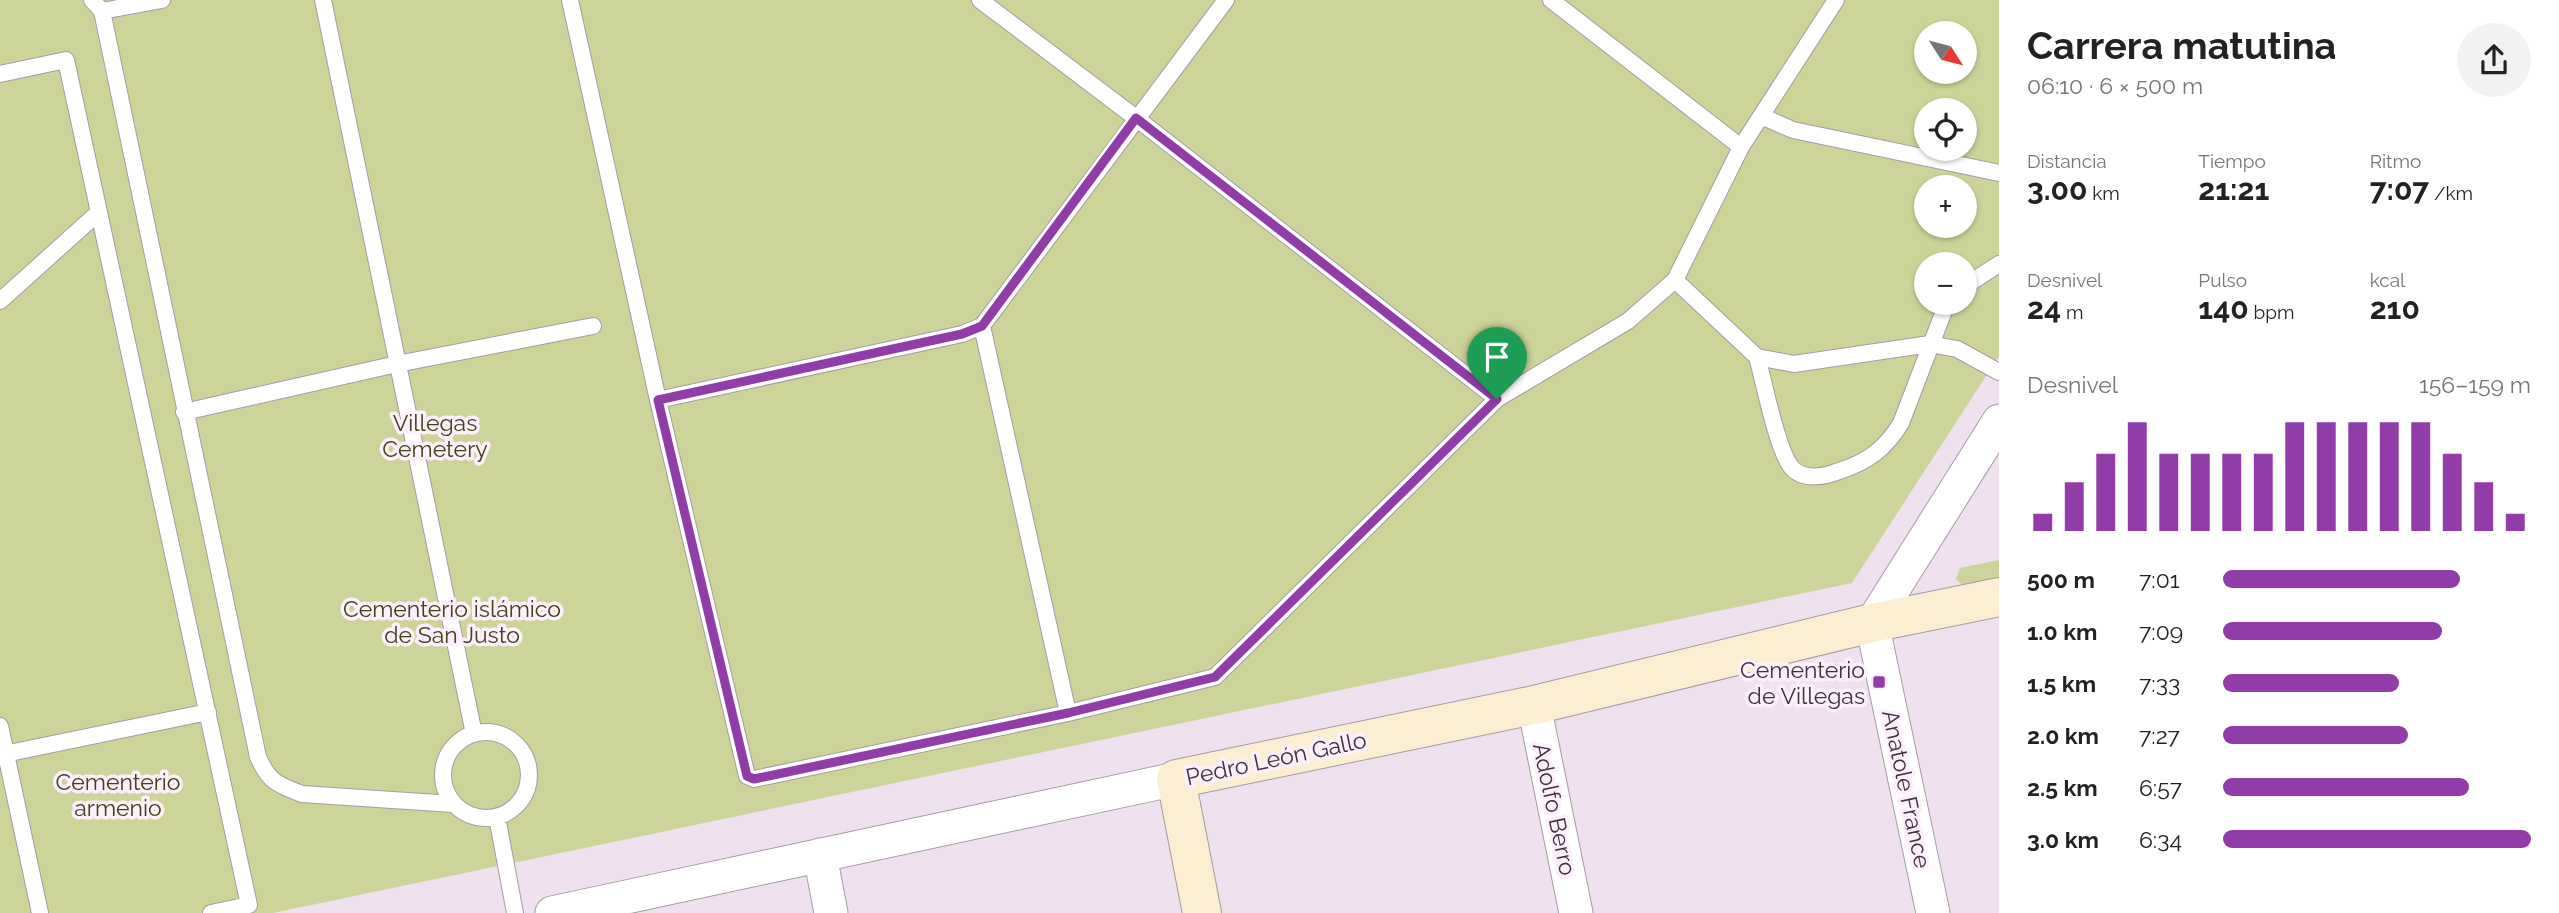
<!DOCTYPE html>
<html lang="es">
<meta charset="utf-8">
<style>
body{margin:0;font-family:Raleway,sans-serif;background:#f2f2f2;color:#222;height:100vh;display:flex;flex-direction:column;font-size:26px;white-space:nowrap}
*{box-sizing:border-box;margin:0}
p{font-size:23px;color:#767676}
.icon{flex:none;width:38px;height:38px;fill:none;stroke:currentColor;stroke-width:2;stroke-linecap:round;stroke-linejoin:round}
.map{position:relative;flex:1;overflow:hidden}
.sheet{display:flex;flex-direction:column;background:#fff;width:560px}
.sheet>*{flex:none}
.needle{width:46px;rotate:126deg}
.controls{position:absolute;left:1914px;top:21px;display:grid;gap:14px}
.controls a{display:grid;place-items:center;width:63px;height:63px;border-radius:50%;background:#fff;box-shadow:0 2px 5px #0004;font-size:35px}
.pin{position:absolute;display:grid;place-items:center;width:60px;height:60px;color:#fff;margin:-72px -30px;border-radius:50% 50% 50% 0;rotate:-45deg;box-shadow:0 0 7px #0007}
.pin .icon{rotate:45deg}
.round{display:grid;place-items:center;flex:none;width:74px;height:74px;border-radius:37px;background:#f2f2f2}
.overview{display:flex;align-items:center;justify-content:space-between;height:119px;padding:0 28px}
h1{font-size:38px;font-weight:700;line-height:52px}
.figures{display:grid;grid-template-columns:repeat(3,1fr);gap:10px;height:119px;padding:7px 28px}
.figures div{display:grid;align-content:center}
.figures b{font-size:30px;font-weight:700}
.figures small{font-size:19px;font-weight:400}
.figures p{font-size:19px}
.chart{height:196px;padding:14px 28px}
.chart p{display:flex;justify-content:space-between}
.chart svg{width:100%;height:126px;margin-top:7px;stroke:#913ca9;stroke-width:6}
ul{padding:0 28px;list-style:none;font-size:23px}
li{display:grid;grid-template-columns:112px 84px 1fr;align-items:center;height:52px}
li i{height:18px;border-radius:9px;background:#913ca9}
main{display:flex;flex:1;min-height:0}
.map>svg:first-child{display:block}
.green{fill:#cdd499;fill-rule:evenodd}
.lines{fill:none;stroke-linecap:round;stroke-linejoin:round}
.lane-casing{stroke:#a79aa6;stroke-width:18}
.street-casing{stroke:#a79aa6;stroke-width:35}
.secondary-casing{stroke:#a79aa6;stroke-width:40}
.lane{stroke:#fff;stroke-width:16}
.street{stroke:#fff;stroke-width:33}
.secondary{stroke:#fceed0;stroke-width:38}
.route-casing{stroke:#fff;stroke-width:14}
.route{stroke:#913ca9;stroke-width:9}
.poi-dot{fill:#913ca9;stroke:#fdeffb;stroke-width:2.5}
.labels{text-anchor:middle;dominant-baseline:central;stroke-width:7;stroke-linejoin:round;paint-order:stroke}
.park-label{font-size:23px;fill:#404316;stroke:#fdeffb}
.poi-label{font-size:23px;fill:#3b353a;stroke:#fdeffb;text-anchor:end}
.street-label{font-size:23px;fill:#3b353a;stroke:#fdeffb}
</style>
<main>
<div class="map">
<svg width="1999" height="913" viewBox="0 0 1999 913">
<rect width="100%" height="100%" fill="#efe2ee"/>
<path class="green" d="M 0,0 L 1999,0 L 1999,356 L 1852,583 L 273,913 L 0,913 ZM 1927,33 L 1965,33 L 1965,72 L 1927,72 ZM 1927,110 L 1965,110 L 1965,149 L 1927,149 ZM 1927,187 L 1965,187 L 1965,226 L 1927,226 ZM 1927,264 L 1965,264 L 1965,303 L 1927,303 Z
M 1999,560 L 1999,579 L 1964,587 L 1956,579 L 1960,568 Z"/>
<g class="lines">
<defs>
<path id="lane" d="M 92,0 L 102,11 L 162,0
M 323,0 L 474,734
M 570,0 L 658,400 L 747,776 L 754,779 L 1068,713 L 1215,677 L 1497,399
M 980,0 L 1136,118 L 1497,399 L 1628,321 L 1675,280
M 1551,0 L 1741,147
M 1836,0 L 1741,147 L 1675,280 L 1757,357 L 1794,364 L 1930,344 L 1957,349 L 1999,372
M 102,11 L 258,757 C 269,782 278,785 302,794 L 453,804
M 0,74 L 66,60 L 249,905 L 211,913
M 1761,116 L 1793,130 L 1999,173
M 1965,286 L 1999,264
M 0,301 L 99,212
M 982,326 L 1068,713
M 1757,357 C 1764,381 1778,455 1793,469 C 1805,481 1826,476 1839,471 C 1868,462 1886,448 1901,423 L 1947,303
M 658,400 L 962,334 L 982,326 L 1226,0
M 184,412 L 397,364 L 593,326
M 0,726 L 40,913
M443 775a43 43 0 1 1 86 0a43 43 0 1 1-86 0Z
M 0,755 L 208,712
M 497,817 L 515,913"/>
<path id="street" d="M 1534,705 L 1576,913
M 820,855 L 831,913
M 552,913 L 1176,779
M 1933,913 L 1872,623 L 1999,421"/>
<path id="secondary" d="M 1202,913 L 1176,779 L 1534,705 L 1872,623 L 1999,597"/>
</defs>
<use href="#lane" class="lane-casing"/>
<use href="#street" class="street-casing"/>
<use href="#secondary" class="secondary-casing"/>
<use href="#lane" class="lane"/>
<use href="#street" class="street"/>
<use href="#secondary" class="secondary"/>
</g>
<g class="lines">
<defs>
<path id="route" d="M 1136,118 L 1497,399 L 1215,677 L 1068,713 L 754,779 L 747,776 L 658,400 L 962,334 L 982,326 Z"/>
</defs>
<use href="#route" class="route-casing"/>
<use href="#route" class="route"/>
</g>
<rect class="poi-dot" x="1872" y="675" width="14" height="14" rx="3.5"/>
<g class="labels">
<g class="park-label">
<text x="435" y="422">Villegas<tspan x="435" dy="26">Cemetery</tspan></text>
<text x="452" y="608">Cementerio islámico<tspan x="452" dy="26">de San Justo</tspan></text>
<text x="118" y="781">Cementerio<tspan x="118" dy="26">armenio</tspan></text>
</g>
<g class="poi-label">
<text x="1865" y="669">Cementerio<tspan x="1865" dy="26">de Villegas</tspan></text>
</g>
<g class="street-label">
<text transform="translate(1276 758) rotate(-12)">Pedro León Gallo</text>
<text transform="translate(1907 789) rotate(78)">Anatole France</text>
<text transform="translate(1555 809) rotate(78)">Adolfo Berro</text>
</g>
</g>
</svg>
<div class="controls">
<a><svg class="needle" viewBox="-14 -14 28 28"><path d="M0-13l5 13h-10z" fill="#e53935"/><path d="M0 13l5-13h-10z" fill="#767676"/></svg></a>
<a><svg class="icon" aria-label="locate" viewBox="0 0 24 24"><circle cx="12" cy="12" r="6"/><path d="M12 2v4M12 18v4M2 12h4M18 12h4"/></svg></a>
<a>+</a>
<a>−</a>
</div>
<div class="pin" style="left:1497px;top:399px;background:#1e9e55"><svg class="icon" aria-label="arrive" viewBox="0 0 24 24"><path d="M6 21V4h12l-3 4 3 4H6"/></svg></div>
</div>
<section class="sheet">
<div class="overview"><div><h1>Carrera matutina</h1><p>06:10 · 6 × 500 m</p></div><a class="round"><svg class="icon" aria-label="share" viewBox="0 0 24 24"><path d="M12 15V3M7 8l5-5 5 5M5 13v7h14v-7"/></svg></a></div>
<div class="figures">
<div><p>Distancia</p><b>3.00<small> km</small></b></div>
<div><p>Tiempo</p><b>21:21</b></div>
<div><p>Ritmo</p><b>7:07<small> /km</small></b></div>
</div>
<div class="figures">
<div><p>Desnivel</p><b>24<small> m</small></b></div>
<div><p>Pulso</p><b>140<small> bpm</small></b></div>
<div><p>kcal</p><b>210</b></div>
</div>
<div class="chart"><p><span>Desnivel</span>156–159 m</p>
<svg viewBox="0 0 160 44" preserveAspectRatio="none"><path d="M5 44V38M15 44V27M25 44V17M35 44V6M45 44V17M55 44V17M65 44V17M75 44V17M85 44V6M95 44V6M105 44V6M115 44V6M125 44V6M135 44V17M145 44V27M155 44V38"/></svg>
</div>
<ul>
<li><b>500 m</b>7:01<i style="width:77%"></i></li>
<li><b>1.0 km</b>7:09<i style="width:71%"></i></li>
<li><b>1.5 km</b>7:33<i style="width:57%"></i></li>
<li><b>2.0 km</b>7:27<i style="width:60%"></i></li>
<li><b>2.5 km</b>6:57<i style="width:80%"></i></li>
<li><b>3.0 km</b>6:34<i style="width:100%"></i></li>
</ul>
</section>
</main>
